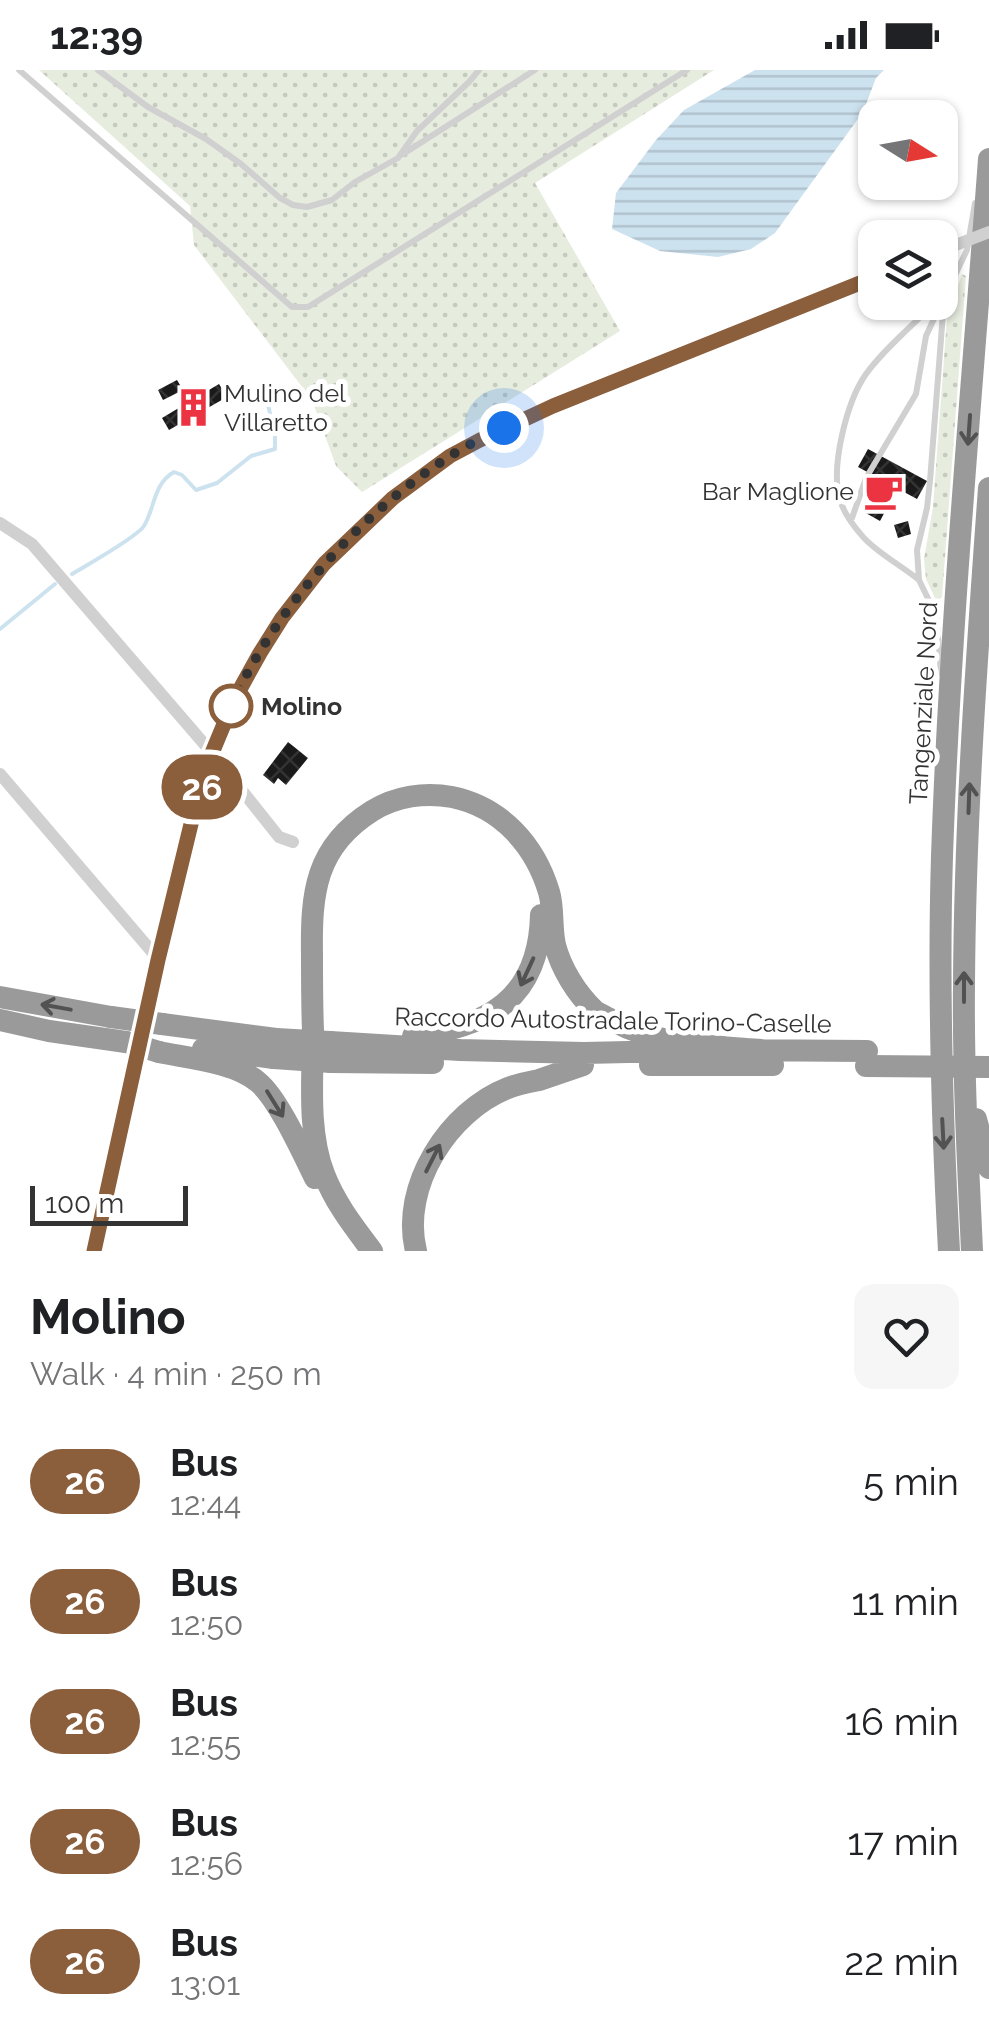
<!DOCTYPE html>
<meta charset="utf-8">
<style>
body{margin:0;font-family:Raleway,sans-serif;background:#f6f6f6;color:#202124;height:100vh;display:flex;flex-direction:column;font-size:38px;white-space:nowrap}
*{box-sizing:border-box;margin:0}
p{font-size:32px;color:#757577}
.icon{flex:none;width:55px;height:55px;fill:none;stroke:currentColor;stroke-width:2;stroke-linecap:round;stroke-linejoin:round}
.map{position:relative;height:1181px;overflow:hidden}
.drawer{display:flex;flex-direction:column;background:#fff;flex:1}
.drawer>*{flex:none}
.badge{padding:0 20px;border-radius:32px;font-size:35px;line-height:65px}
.needle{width:65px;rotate:101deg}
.tools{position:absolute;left:858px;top:30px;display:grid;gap:20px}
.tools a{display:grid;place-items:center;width:100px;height:100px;border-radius:20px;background:#fff;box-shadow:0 2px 8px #0004;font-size:50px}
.scale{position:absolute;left:30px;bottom:25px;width:158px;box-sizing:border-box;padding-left:10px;border:5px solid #333;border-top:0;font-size:28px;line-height:35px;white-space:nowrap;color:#333;-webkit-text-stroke:8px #fff;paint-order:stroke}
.you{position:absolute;width:50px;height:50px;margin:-25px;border:8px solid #fff;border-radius:50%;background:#1a73e8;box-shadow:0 0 0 15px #1a73e833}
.map>.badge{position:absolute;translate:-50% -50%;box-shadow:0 0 0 5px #fff}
.round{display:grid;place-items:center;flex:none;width:105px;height:105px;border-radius:20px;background:#f6f6f6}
.head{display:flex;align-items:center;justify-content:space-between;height:170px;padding:0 30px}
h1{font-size:48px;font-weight:700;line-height:75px}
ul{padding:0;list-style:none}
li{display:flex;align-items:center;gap:30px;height:120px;padding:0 30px}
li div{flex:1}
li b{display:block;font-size:38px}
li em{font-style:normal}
li .badge{min-width:110px;font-weight:700;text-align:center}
.status{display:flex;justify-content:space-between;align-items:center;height:70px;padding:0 50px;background:#fff;direction:ltr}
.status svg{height:28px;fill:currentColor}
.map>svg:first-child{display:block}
.grass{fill:url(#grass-dots)}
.water{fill:url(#water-rules)}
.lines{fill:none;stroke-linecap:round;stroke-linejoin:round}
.stream{stroke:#cde2ef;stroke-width:4}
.building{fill:url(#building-cross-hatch)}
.service{stroke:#d0d0d0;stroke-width:6}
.minor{stroke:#d0d0d0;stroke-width:12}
.motorway{stroke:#9a9a9a;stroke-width:22}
.minor-bridge{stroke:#d0d0d0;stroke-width:12}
.motorway-bridge{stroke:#9a9a9a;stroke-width:22}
.oneway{stroke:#525252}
.line-casing{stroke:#fff;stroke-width:22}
.line{stroke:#8b5e3c;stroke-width:15}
.walk{stroke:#333;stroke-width:10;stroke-dasharray:0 18}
.stop-dot{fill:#fff;stroke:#8b5e3c;stroke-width:5}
.labels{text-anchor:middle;stroke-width:10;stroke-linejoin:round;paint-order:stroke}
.poi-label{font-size:25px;fill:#333;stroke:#fff;text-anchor:start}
.street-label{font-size:25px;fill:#333;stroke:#fff}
.stop-label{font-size:25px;font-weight:bold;fill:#333;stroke:#fff;text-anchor:start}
</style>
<div class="status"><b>12:39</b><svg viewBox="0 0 49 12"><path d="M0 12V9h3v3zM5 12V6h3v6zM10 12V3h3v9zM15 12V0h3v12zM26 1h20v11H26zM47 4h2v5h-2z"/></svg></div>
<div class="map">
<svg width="989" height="1181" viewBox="0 0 989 1181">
<defs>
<pattern id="grass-dots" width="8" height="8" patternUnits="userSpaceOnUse" patternTransform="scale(2.5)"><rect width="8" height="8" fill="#e6ecde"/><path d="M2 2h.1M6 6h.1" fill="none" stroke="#c6cbbf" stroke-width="1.8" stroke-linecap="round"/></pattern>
<pattern id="water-rules" width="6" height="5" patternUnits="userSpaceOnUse" patternTransform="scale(2.5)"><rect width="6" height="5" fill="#cde2ef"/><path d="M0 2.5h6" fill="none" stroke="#b0c2cd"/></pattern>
<pattern id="building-cross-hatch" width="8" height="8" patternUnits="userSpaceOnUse" patternTransform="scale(2.5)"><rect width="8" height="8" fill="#1a1a1a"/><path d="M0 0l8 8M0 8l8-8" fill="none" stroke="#333"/></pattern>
</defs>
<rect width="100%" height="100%" fill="#fff"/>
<path class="grass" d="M39 0H714L535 113 620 261 362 422 336 396 312 330 194 175 190 136Z
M962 204 966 206 942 527 937 532 926 509 924 489 933 437 947 248Z"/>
<path class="water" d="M755 0H884L876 8 863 42 775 163 751 179 718 187 660 181 612 159 616 123 656 70 684 40Z"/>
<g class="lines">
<path class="stream" d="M72 504C87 495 137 467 144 456 155 438 153 414 174 402L182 405 196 420 217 413 251 386 275 379V366L267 330
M0 559 55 514"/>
</g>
<path class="building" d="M177 310 183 320 163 330 158 320Z
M219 314 227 327 169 360 162 348Z
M868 379 927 411 917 429 891 415 895 423 880 451 864 442 882 410 858 397Z
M908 451 911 464 898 468 894 455Z
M288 672 308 688 286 715 278 708 274 714 263 705Z"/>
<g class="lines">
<path class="service" d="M19 0 292 237H308L687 0
M98 0 148 37 206 69 241 94 280 128 293 135 307 137 332 130 355 112 398 88 417 61 469 12 479 0
M403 84 535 0
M852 448 866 408 916 324 926 266 944 227
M919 510C902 496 879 484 864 468 855 458 843 442 840 429 830 397 847 331 866 304 885 278 913 255 936 232
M941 603 936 545 919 510 917 480 927 438 930 411 943 243 947 222 967 180 975 133"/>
<path class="minor" d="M0 453 32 474 212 683 279 767 293 772
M0 704 159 890
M145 954C168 849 189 731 233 633 275 539 362 441 450 386 500 354 566 331 622 308 706 275 791 241 875 207
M94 1181 140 973"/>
<path class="motorway" d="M0 927 111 947
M0 950 49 961 126 972
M162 954 276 969
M413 966C489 957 539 928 541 845
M330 972 460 980 584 983 673 981
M203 979 274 988
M745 980 867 981
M159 982C188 988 235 992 258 1012 278 1028 303 1084 315 1108
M331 992 433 993
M650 995H773
M976 1049 989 1098
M372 1181C354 1157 335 1133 324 1104 307 1060 313 1007 313 961 312 936 312 911 312 885 311 823 315 777 372 741 396 726 425 722 452 727 501 737 535 775 549 822 554 839 551 858 555 875 561 898 576 923 594 940 599 944 607 947 613 951 658 975 710 976 761 980
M416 1181C400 1116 449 1041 508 1018 518 1014 529 1012 539 1010 554 1005 568 1000 583 995
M949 1181C942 1049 938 918 942 786 950 553 972 321 989 89
M972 1181C968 1092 963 1003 964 914 965 748 977 583 989 418"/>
<path class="minor-bridge" d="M940 181 989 162"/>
<path class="motorway-bridge" d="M111 947 162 954
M276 969 330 972
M126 972 159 982
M274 988 331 992
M866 996 989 997"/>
</g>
<defs><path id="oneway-shaft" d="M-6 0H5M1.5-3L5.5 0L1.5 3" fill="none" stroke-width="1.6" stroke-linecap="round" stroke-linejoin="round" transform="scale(2.5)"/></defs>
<g class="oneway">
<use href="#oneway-shaft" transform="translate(969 360) rotate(94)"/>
<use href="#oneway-shaft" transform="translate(969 728) rotate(-88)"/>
<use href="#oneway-shaft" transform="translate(527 902) rotate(115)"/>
<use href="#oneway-shaft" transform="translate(964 917) rotate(-90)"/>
<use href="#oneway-shaft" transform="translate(56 937) rotate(-170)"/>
<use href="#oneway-shaft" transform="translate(275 1034) rotate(58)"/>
<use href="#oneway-shaft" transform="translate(943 1064) rotate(87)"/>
<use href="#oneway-shaft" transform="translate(433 1088) rotate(-63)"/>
</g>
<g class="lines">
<defs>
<path id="line" d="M94 1181 158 890 192 750 212 683 234 630 260 583 282 548 324 494 393 428 450 386 480 370 553 336 875 207"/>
</defs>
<use href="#line" class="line-casing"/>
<use href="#line" class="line"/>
<path class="walk" d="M231 636C275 539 359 444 449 387 466 375 486 367 504 358"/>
</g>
<defs>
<symbol id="building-bare" viewBox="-9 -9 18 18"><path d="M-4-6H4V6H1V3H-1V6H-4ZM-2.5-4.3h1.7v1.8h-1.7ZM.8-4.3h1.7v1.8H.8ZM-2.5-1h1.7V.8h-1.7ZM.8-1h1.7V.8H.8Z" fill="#eb3342" stroke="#fff" stroke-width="2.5" paint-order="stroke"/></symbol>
<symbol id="cafe-bare" viewBox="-9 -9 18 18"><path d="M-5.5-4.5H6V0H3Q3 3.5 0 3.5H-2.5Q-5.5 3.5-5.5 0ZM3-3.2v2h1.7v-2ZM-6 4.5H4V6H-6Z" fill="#eb3342" stroke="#fff" stroke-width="2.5" paint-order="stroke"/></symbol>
</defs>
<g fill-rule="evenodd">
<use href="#building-bare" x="166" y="310" width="55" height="55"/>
<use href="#cafe-bare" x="856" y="394" width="55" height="55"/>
</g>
<circle class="stop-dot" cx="231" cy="636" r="20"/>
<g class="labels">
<g class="poi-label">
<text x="224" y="332">Mulino del<tspan x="224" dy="29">Villaretto</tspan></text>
<text x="854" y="430" text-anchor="end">Bar Maglione</text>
</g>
<g class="street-label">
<text transform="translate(923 633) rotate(-87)" y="9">Tangenziale Nord</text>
<text transform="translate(613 950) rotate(1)" y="9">Raccordo Autostradale Torino-Caselle</text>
</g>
<g class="stop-label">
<text x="261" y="645">Molino</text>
</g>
</g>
</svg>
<div class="tools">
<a><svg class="needle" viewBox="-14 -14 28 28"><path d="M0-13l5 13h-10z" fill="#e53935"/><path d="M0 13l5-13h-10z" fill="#757577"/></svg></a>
<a><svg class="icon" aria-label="layers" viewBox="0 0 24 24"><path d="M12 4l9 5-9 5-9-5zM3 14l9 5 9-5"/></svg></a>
</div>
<div class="scale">100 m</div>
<div class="you" style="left:504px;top:358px"></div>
<b class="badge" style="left:202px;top:717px;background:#8b5e3c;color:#fff">26</b>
</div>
<section class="drawer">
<div class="head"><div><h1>Molino</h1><p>Walk · 4 min · 250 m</p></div><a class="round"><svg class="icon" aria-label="heart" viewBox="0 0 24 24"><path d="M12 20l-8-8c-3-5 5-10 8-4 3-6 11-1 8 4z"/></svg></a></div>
<ul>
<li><span class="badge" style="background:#8b5e3c;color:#fff">26</span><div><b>Bus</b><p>12:44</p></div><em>5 min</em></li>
<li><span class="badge" style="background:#8b5e3c;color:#fff">26</span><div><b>Bus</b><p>12:50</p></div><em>11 min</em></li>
<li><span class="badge" style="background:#8b5e3c;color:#fff">26</span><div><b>Bus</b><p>12:55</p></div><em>16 min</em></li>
<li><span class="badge" style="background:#8b5e3c;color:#fff">26</span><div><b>Bus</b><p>12:56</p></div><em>17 min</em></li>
<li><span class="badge" style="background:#8b5e3c;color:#fff">26</span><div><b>Bus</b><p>13:01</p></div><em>22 min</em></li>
</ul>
</section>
